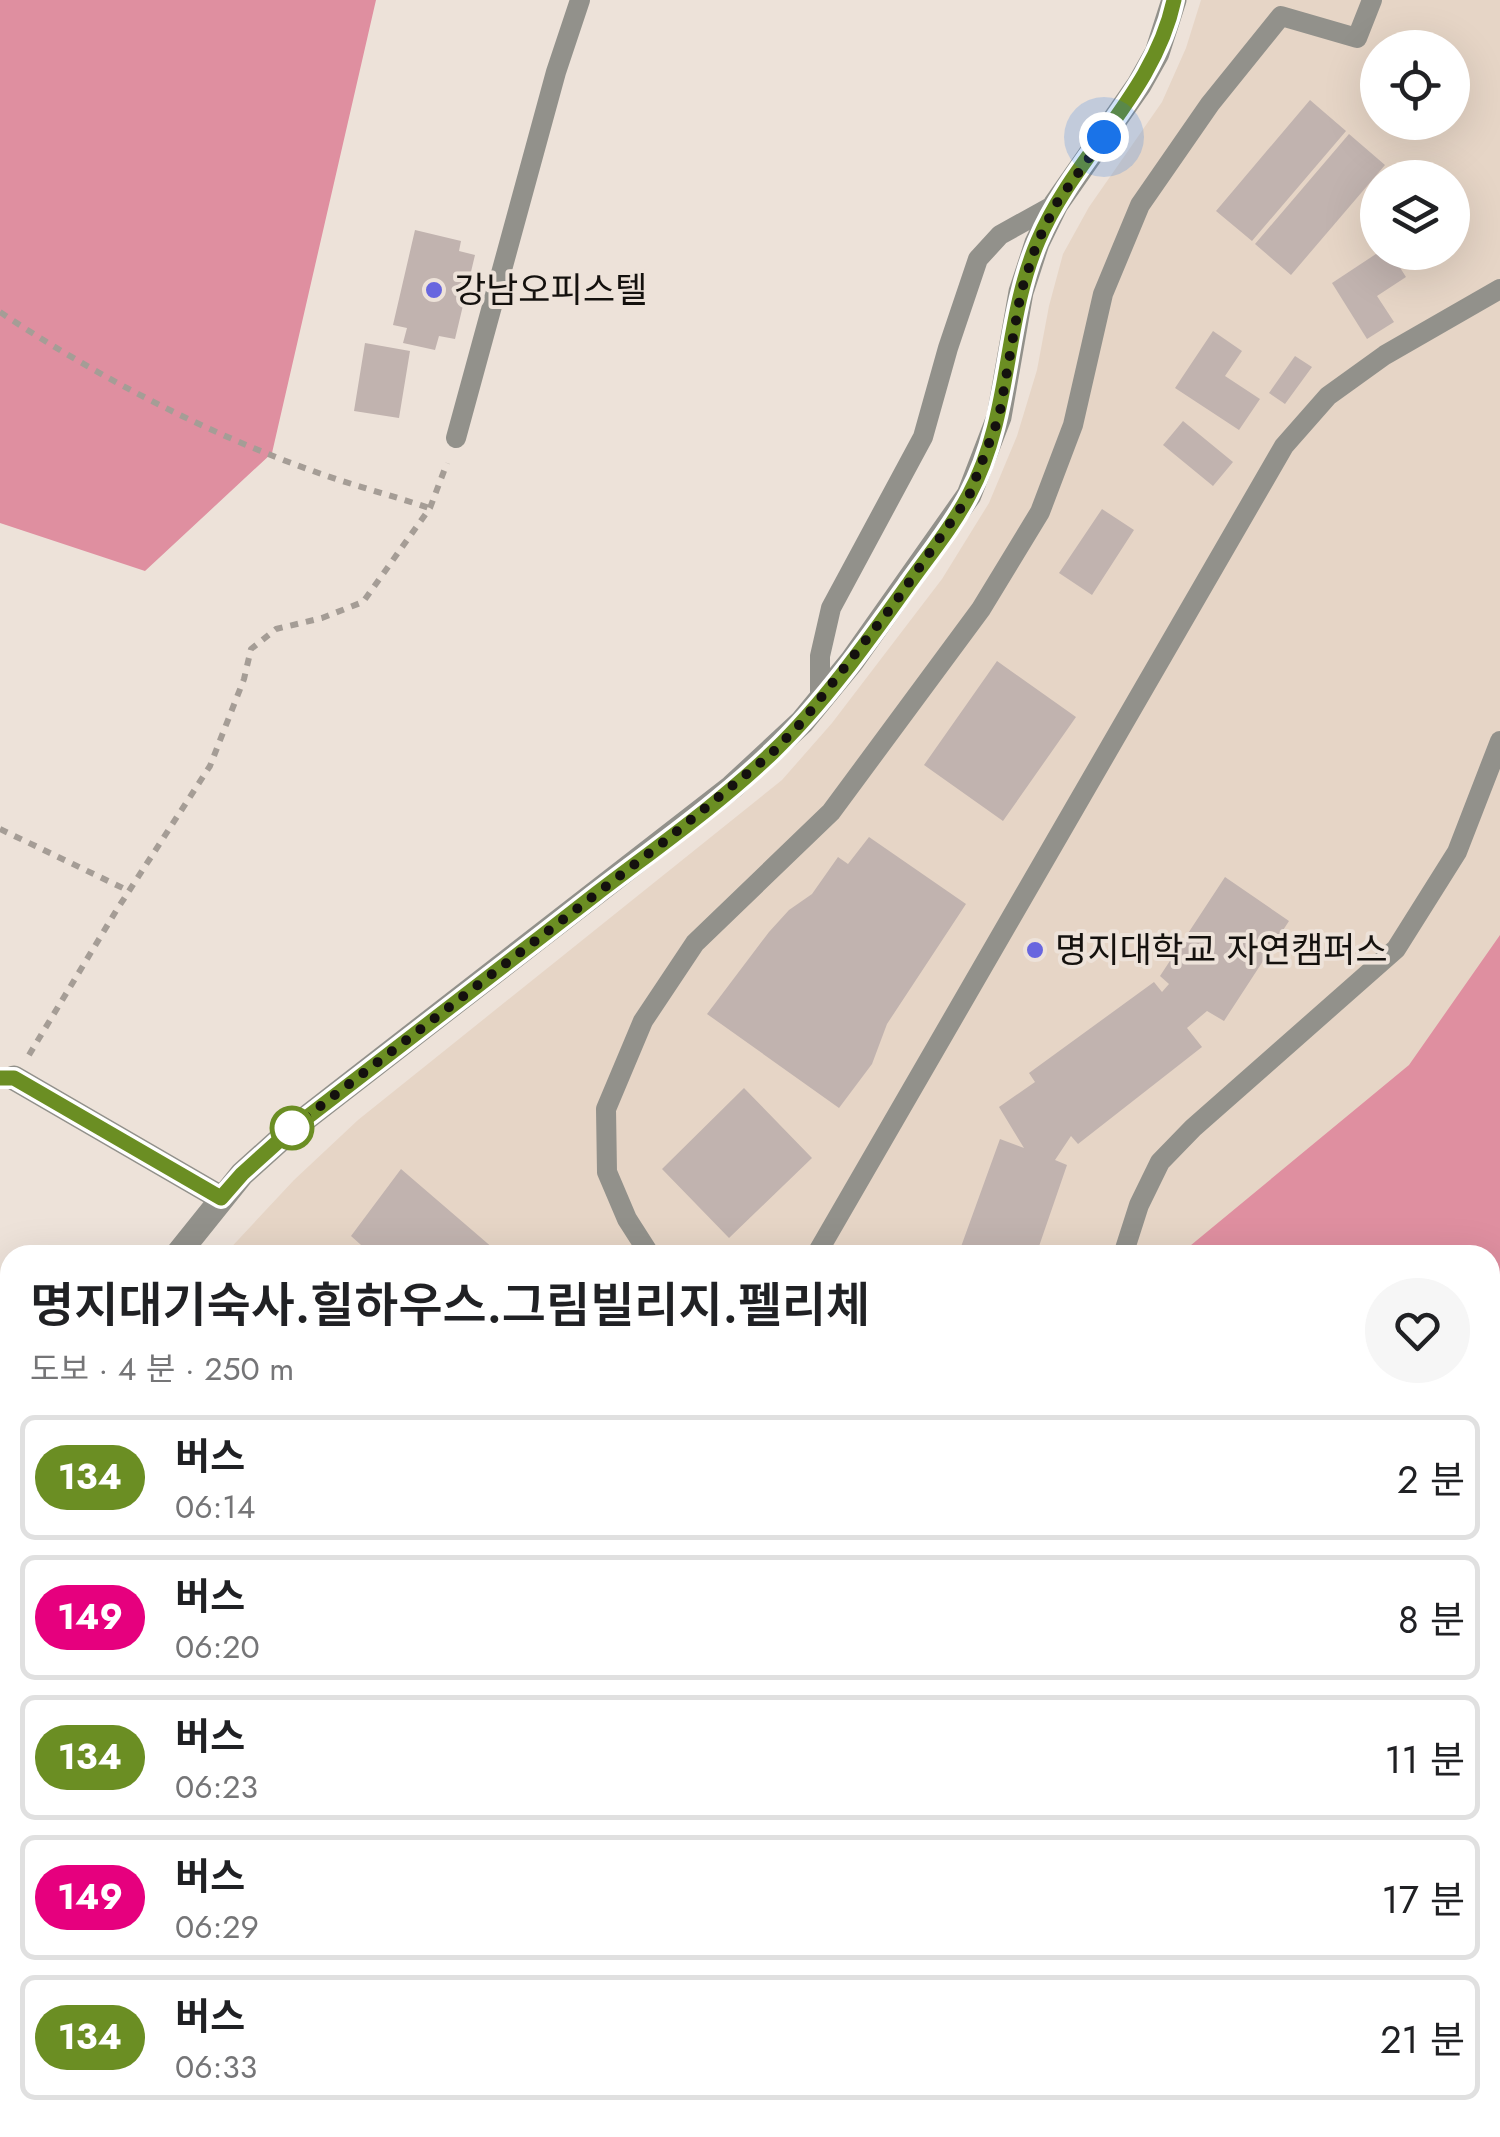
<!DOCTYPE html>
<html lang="ko">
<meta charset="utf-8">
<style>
body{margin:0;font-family:Jost,"Noto Sans KR",sans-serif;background:#f6f6f6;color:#202124;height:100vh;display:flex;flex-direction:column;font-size:38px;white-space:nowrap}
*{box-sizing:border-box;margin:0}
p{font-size:32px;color:#757577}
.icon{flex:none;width:55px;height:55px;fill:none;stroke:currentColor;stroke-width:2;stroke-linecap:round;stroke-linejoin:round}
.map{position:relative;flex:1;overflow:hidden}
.panel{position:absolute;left:0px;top:1245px;width:1500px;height:892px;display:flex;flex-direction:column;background:#fff;border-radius:30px 30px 0 0;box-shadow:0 10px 40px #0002}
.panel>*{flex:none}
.badge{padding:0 20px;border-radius:32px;font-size:35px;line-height:65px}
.fabs{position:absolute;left:1360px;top:30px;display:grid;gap:20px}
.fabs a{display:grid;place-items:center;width:110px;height:110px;border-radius:50%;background:#fff;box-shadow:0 10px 40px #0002;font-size:50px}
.you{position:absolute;width:50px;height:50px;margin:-25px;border:8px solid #fff;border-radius:50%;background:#1a73e8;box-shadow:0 0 0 15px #1a73e833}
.map>.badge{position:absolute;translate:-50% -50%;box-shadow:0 0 0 5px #fff}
.round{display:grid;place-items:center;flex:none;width:105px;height:105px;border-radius:52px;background:#f6f6f6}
.head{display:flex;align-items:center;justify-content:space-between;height:170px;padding:0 30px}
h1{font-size:48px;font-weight:600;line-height:75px}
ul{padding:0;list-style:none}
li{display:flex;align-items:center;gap:30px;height:125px;margin:0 20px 15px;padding:0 10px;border:5px solid #e0e0e0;border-radius:15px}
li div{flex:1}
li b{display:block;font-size:38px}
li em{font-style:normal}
li .badge{min-width:110px;font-weight:700;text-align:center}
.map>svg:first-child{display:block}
.built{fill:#e6d5c6;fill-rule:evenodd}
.forest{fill:#df8fa0}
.building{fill:#c1b3af}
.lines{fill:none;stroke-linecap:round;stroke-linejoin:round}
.path{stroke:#a59d96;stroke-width:6;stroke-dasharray:8 8;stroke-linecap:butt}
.service{stroke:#92918b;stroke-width:20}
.minor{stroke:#92918b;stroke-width:25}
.tertiary{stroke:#92918b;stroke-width:25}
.line-casing{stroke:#fff;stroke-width:22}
.line{stroke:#6b8e23;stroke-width:15}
.walk{stroke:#14110e;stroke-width:10;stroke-dasharray:0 18}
.poi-dot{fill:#6866df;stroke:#ede2d9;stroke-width:4}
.stop-dot{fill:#fff;stroke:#6b8e23;stroke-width:5}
.labels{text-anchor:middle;stroke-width:8;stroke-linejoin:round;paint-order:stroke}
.poi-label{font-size:35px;fill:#14110e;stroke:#ede2d9;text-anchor:start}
</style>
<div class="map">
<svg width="1500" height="2137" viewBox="0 0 1500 2137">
<rect width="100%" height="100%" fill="#ede2d9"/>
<path class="built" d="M1201 0H1500V2137H553L1490 2128V1255H224L294 1180 358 1120 782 780 832 723 942 579 989 503 1017 436 1037 370 1049 306 1063 254 1089 207 1162 102 1186 48ZM1378 48H1452V122H1378ZM1378 178H1452V252H1378Z"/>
<path class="forest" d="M0 0H376L272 453 145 571 0 523Z
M1500 935V2137H0V2090L10 2081V2128H1490V1255H1179L1409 1065Z"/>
<path class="building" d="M1310 100 1346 131 1252 241 1216 211Z
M1349 134 1385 165 1291 275 1255 244Z
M415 230 461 241 459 251 475 255 455 339 439 336 435 350 403 343 407 328 393 325Z
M1379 252H1390L1406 277 1377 296 1394 322 1367 339 1332 283Z
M1213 331 1242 351 1225 376 1260 399 1239 430 1175 388Z
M365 343 410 351 399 418 354 411Z
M1295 356 1312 367 1285 404 1269 393Z
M1183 421 1233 462 1213 486 1163 445Z
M1102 509 1134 530 1092 595 1059 573Z
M997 661 1076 717 1003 821 924 765Z
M869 837 966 904 887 1024 872 1064 839 1108 707 1014 769 932 789 910 812 894 838 857 848 864Z
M1225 877 1289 921 1224 1021 1207 1011 1187 1028 1202 1047 1078 1144 1071 1136 1055 1160 1067 1165 1036 1255H958L1000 1139 1024 1148 999 1107 1035 1082 1029 1073 1154 982 1162 992 1169 984 1160 976Z
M744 1088 812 1158 729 1238 662 1169Z
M401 1169 501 1255H368L370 1253 351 1236Z"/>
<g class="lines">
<path class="path" d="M0 312C94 375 206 433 313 471 351 485 391 495 429 508
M0 829 129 891
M29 1055 116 911 210 766 244 679 251 649 276 629 322 618 363 602 430 508 447 463
M447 2128 468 2137
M1044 2128 1051 2137
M318 2137 333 2128"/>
<path class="service" d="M456 438 556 72 580 0
M820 701V656L831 608 923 437 948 348 978 259 1000 235 1056 204
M650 1255 627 1219 607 1172 606 1109 643 1021 695 943 831 812 981 609 1040 512 1073 425 1103 294 1140 205 1210 104 1281 16 1357 38 1372 0
M816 1255 1284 446 1328 396 1385 355 1500 289
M1123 1255 1139 1205 1160 1162 1193 1128 1396 949 1457 852 1500 741"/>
<path class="minor" d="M14 1078 221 1198"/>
<path class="tertiary" d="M177 1255 242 1174 292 1129 732 787 802 722 852 661 969 495 999 417 1021 292 1037 243 1056 204 1139 85 1157 53 1174 0
M0 1699 10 1684"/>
</g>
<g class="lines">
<defs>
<path id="line" d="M0 1078H14L221 1198 242 1174 292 1129C393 1051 495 973 596 894 656 848 719 804 773 752 825 702 868 641 910 582 930 554 953 526 969 495 1012 415 1003 323 1038 241 1074 155 1154 94 1174 0"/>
</defs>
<use href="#line" class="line-casing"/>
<use href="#line" class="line"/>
<path class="walk" d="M292 1128 665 841 771 754 802 722 894 604 969 496 999 417 1021 292 1037 243 1056 204 1104 137"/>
</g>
<g class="poi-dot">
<circle cx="434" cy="290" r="10"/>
<circle cx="1035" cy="950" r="10"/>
</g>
<circle class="stop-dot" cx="292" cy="1128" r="20"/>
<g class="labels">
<g class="poi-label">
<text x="454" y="302">강남오피스텔</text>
<text x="1055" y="962">명지대학교 자연캠퍼스</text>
</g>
</g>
</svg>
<div class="fabs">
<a><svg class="icon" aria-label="locate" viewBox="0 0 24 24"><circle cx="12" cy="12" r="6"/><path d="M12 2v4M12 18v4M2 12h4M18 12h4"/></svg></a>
<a><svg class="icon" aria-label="layers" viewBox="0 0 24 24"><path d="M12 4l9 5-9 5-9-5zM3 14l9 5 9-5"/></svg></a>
</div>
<div class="you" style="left:1104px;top:137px"></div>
<section class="panel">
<div class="head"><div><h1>명지대기숙사.힐하우스.그림빌리지.펠리체</h1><p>도보 · 4 분 · 250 m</p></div><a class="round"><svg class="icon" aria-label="heart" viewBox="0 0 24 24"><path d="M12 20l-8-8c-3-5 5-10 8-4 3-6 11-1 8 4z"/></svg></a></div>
<ul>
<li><span class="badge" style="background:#6b8e23;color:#fff">134</span><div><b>버스</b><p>06:14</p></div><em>2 분</em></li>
<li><span class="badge" style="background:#e6007e;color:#fff">149</span><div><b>버스</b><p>06:20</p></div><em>8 분</em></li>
<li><span class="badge" style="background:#6b8e23;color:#fff">134</span><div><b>버스</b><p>06:23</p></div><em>11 분</em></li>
<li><span class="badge" style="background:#e6007e;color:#fff">149</span><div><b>버스</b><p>06:29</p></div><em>17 분</em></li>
<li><span class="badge" style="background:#6b8e23;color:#fff">134</span><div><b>버스</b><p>06:33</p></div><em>21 분</em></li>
</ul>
</section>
</div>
